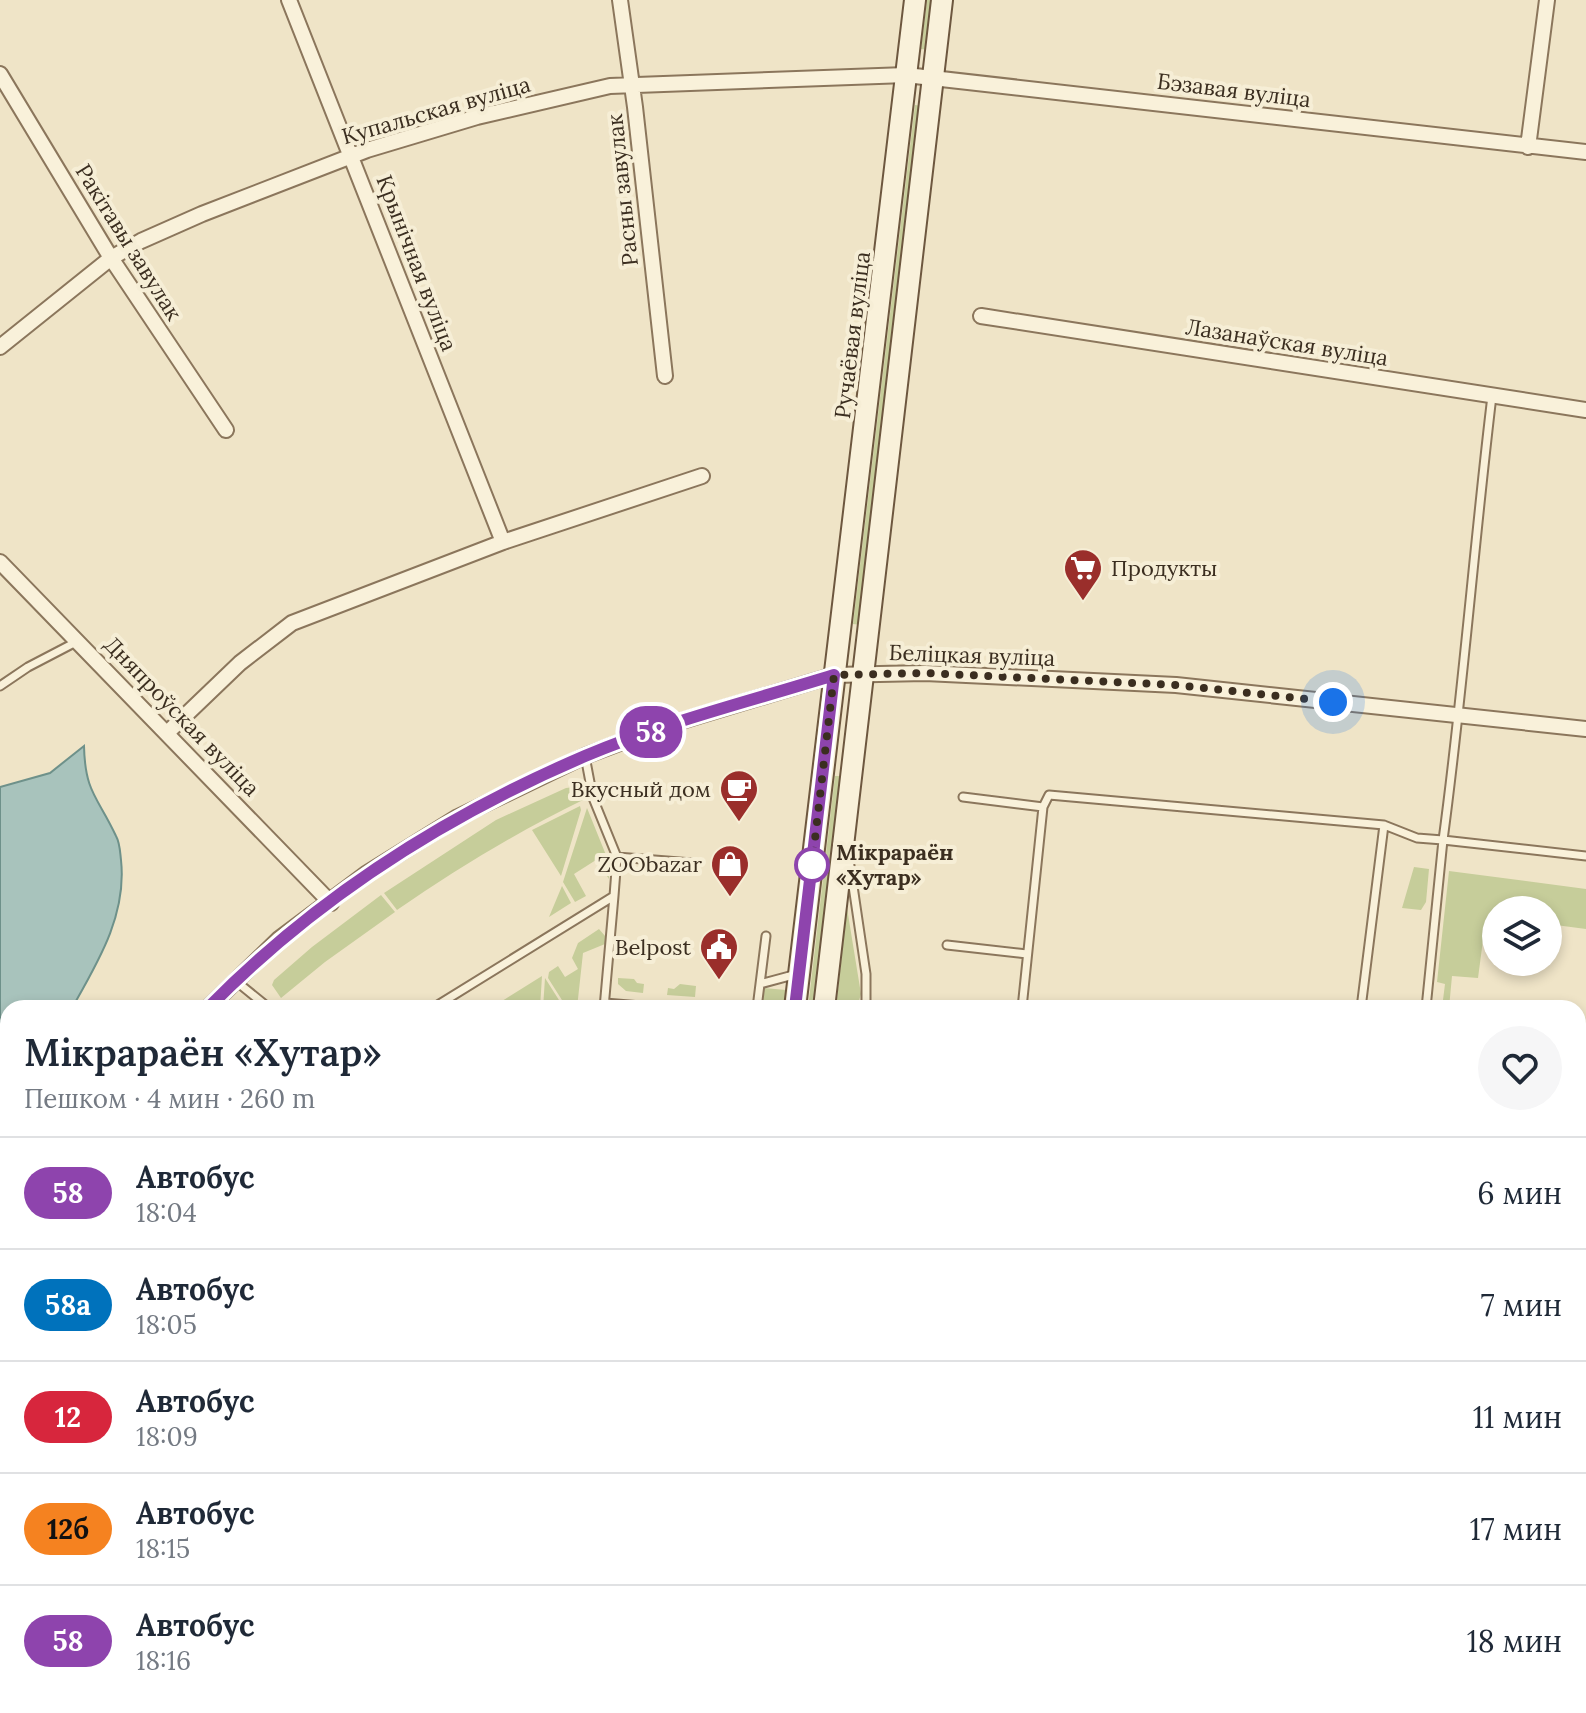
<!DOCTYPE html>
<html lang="ru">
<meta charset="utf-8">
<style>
body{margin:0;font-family:Lora,serif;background:#f6f6f7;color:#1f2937;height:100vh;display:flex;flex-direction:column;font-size:30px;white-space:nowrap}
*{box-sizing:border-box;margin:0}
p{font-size:26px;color:#747a83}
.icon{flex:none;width:44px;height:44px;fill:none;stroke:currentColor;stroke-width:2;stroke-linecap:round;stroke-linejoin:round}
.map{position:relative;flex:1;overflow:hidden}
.drawer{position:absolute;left:0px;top:1000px;width:1586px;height:714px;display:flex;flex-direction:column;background:#fff;border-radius:24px 24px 0 0;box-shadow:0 4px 12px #0003}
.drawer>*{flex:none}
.badge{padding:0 16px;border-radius:26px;font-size:28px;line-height:52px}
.fabs{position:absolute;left:1482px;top:896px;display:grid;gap:16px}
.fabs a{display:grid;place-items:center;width:80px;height:80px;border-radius:50%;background:#fff;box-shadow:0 4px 12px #0003;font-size:40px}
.you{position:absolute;width:40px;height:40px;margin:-20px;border:6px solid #fff;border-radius:50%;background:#1a73e8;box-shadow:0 0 0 12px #1a73e833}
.map>.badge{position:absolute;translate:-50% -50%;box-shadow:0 0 0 4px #fff}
.round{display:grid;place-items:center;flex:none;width:84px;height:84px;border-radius:42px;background:#f6f6f7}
.overview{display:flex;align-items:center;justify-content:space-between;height:136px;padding:0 24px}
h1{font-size:38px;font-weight:600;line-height:60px}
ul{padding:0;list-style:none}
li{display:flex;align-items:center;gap:24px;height:112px;padding:0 24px;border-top:2px solid #e0e1e3}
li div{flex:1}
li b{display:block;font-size:30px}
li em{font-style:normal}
li .badge{min-width:88px;font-weight:700;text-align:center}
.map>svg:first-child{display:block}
.green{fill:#c6cd9a}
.water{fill:#a8c3bc;stroke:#6e918a;stroke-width:2}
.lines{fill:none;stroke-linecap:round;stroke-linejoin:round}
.lane-casing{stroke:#8b765c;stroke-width:11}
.street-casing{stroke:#8b765c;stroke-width:18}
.secondary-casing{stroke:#6d573f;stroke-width:24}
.lane{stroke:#f9f1da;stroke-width:7}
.street{stroke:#f9f1da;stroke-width:14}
.secondary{stroke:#f9f1da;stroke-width:20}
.line-casing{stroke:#fff;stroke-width:18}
.line{stroke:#8e44ad;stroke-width:12}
.walk{stroke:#3b2e20;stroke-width:8;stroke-dasharray:0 14.4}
.stop-dot{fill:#fff;stroke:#8e44ad;stroke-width:4}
.labels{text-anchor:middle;stroke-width:8;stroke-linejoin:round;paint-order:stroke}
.street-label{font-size:22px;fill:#3b2e20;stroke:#f6eed6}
.poi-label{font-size:22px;fill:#3b2e20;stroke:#f6eed6;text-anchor:end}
.stop-label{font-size:22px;font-weight:bold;fill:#3b2e20;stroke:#f6eed6;text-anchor:start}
</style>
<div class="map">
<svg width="1586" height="1713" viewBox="0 0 1586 1713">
<rect width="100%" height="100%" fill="#efe4c7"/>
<path class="green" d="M927 0H936L930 50 921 49Z
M915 105 923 106 862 625 853 624Z
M835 776H841L815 1008H808Z
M574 787 580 790 585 799C519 831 458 868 397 910L384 893 496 820 566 788Z
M580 806 581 810 561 876 532 830Z
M587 808 608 860 609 879 596 860 574 874 586 896 575 902 563 882Z
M1414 867 1429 869 1426 902 1421 910 1402 908Z
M1449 871 1586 889V929L1548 924V910H1496V921L1485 925 1478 978 1452 976 1449 1008H1442L1445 984 1437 982Z
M562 886 571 903 549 917Z
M381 895 395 912 325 962 281 998 272 985 274 980 312 947Z
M847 908 861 994 858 1004 836 1008Z
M599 929 605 936V944L583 953 577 1008H567L548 978 549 972 558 966 565 977 578 969 572 958 578 943Z
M542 976 540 1008H491Z
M545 978 564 1008H543Z
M618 978 634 979 637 983 644 984 643 993 626 991 618 984Z
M680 984 696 986 695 997 667 995 668 988 674 989Z
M764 988 786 990 784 1008H777V1004L758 1002Z
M1582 1223H1586V1436L1578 1453V1255Z
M1586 1629V1713H1580L1577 1706 1578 1647Z"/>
<path class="water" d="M84 746C85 793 98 797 116 836 120 843 120 852 121 860 127 915 98 962 72 1008H8V1035L0 1038V787L50 773Z"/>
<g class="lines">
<defs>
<path id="lane" d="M1492 396C1474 544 1463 693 1443 840L1586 856
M0 686 28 667 76 642
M585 756 593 798 617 857 614 896
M963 797 1043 807
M617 857 692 863
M849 859 866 974V1008
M947 945 1027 954
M237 982 269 1008
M760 984 766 936
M605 1003 665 1008
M433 1008 614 896 604 1008
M757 1008 760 984 797 974
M1022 1008 1043 807 1049 795 1384 825 1417 838 1443 840 1426 1008
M1361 1008 1384 825
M1578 1491 1586 1479
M1578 1627 1586 1610
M282 1706 284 1713
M679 1706 680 1713
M937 1706 952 1713
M1182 1706 1195 1713
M1372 1706 1386 1713
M0 1707 19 1706
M809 1713 815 1706
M1405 1713 1409 1706
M1450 1713 1470 1706"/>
<path id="street" d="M289 0 503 542
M620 0 635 107 665 376
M0 74 111 258 226 430
M1528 147 1547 0
M981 316 1586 410
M0 347 111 258 141 241 202 214 367 150 477 117 610 86 906 75 1586 152
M0 562 331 903
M167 733 240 663 292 623 503 542 702 476
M208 1008 279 939 366 874 458 817 585 756 659 728 834 675 925 673 1176 685 1586 729
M0 1317 8 1300"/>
<path id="secondary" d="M795 1008 915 0
M824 1008 942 0
M0 1202 8 1204
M0 1247 8 1262
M723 1706 724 1713
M1035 1706 1049 1713
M1083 1706 1097 1713
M756 1713 757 1706"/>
</defs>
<use href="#lane" class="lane-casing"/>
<use href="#street" class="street-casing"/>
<use href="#secondary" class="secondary-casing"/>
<use href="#lane" class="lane"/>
<use href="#street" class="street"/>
<use href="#secondary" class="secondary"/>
</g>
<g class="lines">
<defs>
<path id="line" d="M208 1008C315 899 445 816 585 756 665 722 751 701 834 675L795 1008"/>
</defs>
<use href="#line" class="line-casing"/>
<use href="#line" class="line"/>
<path class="walk" d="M812 865 834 675 925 673 1176 685 1333 702"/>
</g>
<defs>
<symbol id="supermarket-pin" viewBox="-11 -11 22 30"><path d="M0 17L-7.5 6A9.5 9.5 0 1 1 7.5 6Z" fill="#9a2e2b" stroke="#f6eed6"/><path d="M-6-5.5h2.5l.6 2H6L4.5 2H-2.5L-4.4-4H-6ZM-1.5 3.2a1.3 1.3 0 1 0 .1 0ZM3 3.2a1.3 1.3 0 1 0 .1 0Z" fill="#fff"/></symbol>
<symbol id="cafe-pin" viewBox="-11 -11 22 30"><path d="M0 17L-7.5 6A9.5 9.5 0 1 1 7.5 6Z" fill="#9a2e2b" stroke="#f6eed6"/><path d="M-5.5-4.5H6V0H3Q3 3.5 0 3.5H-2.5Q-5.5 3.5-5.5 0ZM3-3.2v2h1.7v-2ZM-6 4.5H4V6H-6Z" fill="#fff"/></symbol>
<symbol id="shop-pin" viewBox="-11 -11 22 30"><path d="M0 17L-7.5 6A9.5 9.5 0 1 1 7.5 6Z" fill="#9a2e2b" stroke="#f6eed6"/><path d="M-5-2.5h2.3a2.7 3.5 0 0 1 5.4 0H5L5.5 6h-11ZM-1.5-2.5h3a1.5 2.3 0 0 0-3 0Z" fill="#fff"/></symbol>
<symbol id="civic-pin" viewBox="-11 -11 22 30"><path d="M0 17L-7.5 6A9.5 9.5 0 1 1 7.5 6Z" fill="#9a2e2b" stroke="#f6eed6"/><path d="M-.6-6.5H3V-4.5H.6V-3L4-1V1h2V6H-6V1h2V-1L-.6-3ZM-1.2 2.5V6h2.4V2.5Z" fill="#fff"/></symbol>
</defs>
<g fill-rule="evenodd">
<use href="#supermarket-pin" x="1061" y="546" width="44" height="60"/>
<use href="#cafe-pin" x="717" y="767" width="44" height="60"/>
<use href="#shop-pin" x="708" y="842" width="44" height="60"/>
<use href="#civic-pin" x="697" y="925" width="44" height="60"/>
</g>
<circle class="stop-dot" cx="812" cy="865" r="16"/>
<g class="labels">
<g class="street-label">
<text transform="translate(1234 90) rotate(7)" y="8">Бэзавая вуліца</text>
<text transform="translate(436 110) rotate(-16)" y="8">Купальская вуліца</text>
<text transform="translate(622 190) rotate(-96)" y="8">Расны завулак</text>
<text transform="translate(129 242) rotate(58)" y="8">Ракітавы завулак</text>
<text transform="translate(417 263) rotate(69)" y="8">Крынічная вуліца</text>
<text transform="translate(852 335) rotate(-83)" y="8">Ручаёвая вуліца</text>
<text transform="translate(1287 342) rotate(9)" y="8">Лазанаўская вуліца</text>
<text transform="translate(972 655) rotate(2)" y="8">Беліцкая вуліца</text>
<text transform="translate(182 716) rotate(46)" y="8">Дняпроўская вуліца</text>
</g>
<g class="poi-label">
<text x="1111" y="576" text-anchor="start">Продукты</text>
<text x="711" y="797">Вкусный дом</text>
<text x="702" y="872">ZOObazar</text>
<text x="691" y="955">Belpost</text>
</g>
<g class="stop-label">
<text x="836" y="860">Мікрараён<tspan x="836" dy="25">«Хутар»</tspan></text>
</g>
</g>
</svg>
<div class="fabs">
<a><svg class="icon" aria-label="layers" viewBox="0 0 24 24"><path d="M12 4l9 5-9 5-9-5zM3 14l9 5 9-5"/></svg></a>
</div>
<div class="you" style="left:1333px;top:702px"></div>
<b class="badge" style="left:651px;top:732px;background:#8e44ad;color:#fff">58</b>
<section class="drawer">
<div class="overview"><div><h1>Мікрараён «Хутар»</h1><p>Пешком · 4 мин · 260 m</p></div><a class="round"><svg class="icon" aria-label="heart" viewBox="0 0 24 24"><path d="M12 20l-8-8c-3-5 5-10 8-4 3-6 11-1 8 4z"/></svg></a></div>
<ul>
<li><span class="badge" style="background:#8e44ad;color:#fff">58</span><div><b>Автобус</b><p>18:04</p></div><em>6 мин</em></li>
<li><span class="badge" style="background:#0072bc;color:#fff">58а</span><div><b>Автобус</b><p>18:05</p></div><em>7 мин</em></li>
<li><span class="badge" style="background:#d7263d;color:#fff">12</span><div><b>Автобус</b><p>18:09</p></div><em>11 мин</em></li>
<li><span class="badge" style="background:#f58220;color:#111">12б</span><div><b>Автобус</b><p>18:15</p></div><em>17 мин</em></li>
<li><span class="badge" style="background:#8e44ad;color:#fff">58</span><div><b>Автобус</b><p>18:16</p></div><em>18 мин</em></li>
</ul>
</section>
</div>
